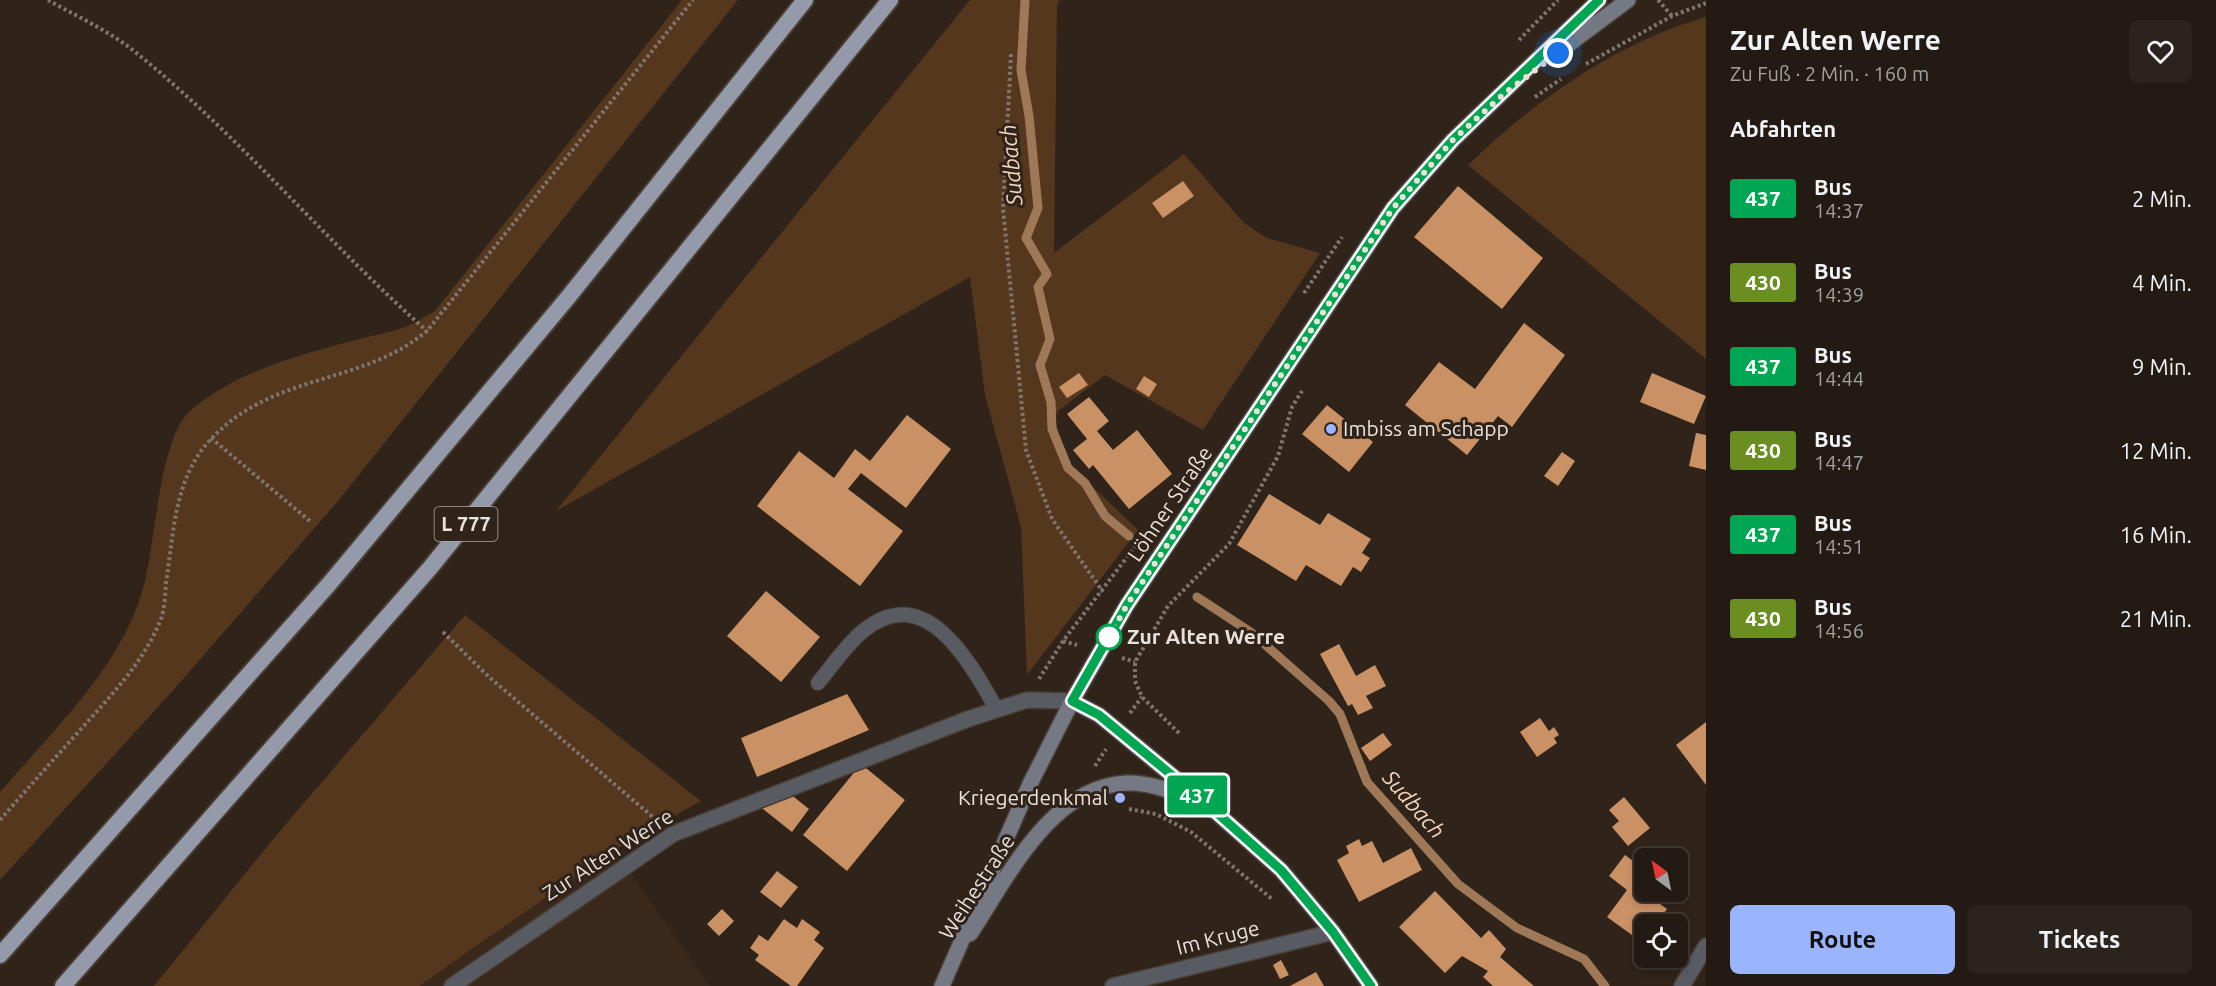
<!DOCTYPE html>
<html lang="de">
<meta charset="utf-8">
<style>
body{margin:0;font-family:Ubuntu,sans-serif;background:#2b231d;color:#f1f3f6;height:100vh;display:flex;flex-direction:column;font-size:22px;white-space:nowrap}
*{box-sizing:border-box;margin:0}
p{font-size:20px;color:#a3a1a0}
.icon{flex:none;width:33px;height:33px;fill:none;stroke:currentColor;stroke-width:2;stroke-linecap:round;stroke-linejoin:round}
.map{position:relative;flex:1;overflow:hidden}
.panel{display:flex;flex-direction:column;background:#231a14;width:510px}
.panel>*{flex:none}
.badge{padding:0 12px;border-radius:4px;font-size:21px;line-height:39px}
.needle{width:39px;rotate:327deg}
.fabs{position:absolute;left:1634px;top:848px;display:grid;gap:12px}
.fabs a{display:grid;place-items:center;width:54px;height:54px;border-radius:9px;background:#231a14;box-shadow:0 3px 9px #0003,0 0 0 2px #403834;font-size:30px}
.you{position:absolute;width:30px;height:30px;margin:-15px;border:4px solid #fff;border-radius:50%;background:#1a73e8;box-shadow:0 0 0 9px #1a73e833}
.map>.badge{position:absolute;translate:-50% -50%;box-shadow:0 0 0 3px #fff}
h2{padding:0 24px;font-size:22px;line-height:54px}
.round{display:grid;place-items:center;flex:none;width:63px;height:63px;border-radius:9px;background:#2b231d}
.summary{display:flex;align-items:center;justify-content:space-between;height:102px;padding:0 24px}
h1{font-size:28px;font-weight:600;line-height:45px}
.button{display:flex;gap:12px;margin-top:auto;padding:12px 24px}
.button a{flex:1;height:69px;border-radius:9px;background:#9bb5fd;color:#111;font-size:24px;font-weight:600;line-height:69px;text-align:center}
.button a+a{background:#2b231d;color:#f1f3f6}
ul{padding:0;list-style:none}
li{display:flex;align-items:center;gap:18px;height:84px;padding:0 24px}
li div{flex:1}
li b{display:block;font-size:22px}
li em{font-style:normal}
li .badge{min-width:66px;font-weight:700;text-align:center}
main{display:flex;flex:1;min-height:0}
.map>svg:first-child{display:block}
.built{fill:#3a291b}
.green{fill:#55371e}
.lines{fill:none;stroke-linecap:round;stroke-linejoin:round}
.stream{stroke:#9f7957;stroke-width:9}
.building{fill:#ca9165}
.service-casing{stroke:#493e35;stroke-width:16}
.minor-casing{stroke:#493e35;stroke-width:18}
.secondary-casing{stroke:#493e35;stroke-width:18}
.trunk-casing{stroke:#493e35;stroke-width:20}
.path{stroke:#7f756d;stroke-width:4;stroke-dasharray:3 3;stroke-linecap:butt}
.service{stroke:#585b61;stroke-width:14}
.minor{stroke:#585b61;stroke-width:15}
.secondary{stroke:#757983;stroke-width:15}
.trunk{stroke:#949aa9;stroke-width:16}
.line-casing{stroke:#fff;stroke-width:14}
.line{stroke:#00a651;stroke-width:9}
.walk{stroke:#e9e1db;stroke-width:6;stroke-dasharray:0 10.8}
.poi-dot{fill:#9bb5fd;stroke:#2f231a;stroke-width:2}
.stop-dot{fill:#fff;stroke:#00a651;stroke-width:3}
.labels{text-anchor:middle;stroke-width:6;stroke-linejoin:round;paint-order:stroke}
.shield{fill:#2f231a;stroke:#b1a8a1;stroke-width:1.5}
.shield-label{font-size:20px;font-weight:bold;fill:#e9e1db}
.poi-label{font-size:21px;fill:#e9e1db;stroke:#2f231a;text-anchor:start}
.street-label{font-size:21px;fill:#e9e1db;stroke:#2f231a}
.stop-label{font-size:21px;font-weight:bold;fill:#e9e1db;stroke:#2f231a;text-anchor:start}
.water-label{font-size:22px;font-style:italic;fill:#f6d6be;stroke:#2f231a}
</style>
<main>
<div class="map">
<svg width="1706" height="986" viewBox="0 0 1706 986">
<rect width="100%" height="100%" fill="#2f231a"/>
<path class="built" d="M614 850 710 986H419Z"/>
<path class="green" d="M682 0H738L338 501 169 695 0 880V792C54 729 125 664 145 581 155 541 160 439 189 412 237 369 307 353 367 337 379 334 391 332 403 328 414 324 424 317 435 311Z
M970 0H1060L1057 4 1054 253 1184 154 1244 223 1267 238 1320 253 1203 430 1105 375 1058 411 1055 420 1068 463 1138 530 1027 675 1021 527 985 395 970 277 556 511Z
M1706 17V359L1468 165C1534 101 1617 42 1706 17Z
M465 615 701 801 614 850 419 986H154L279 832Z"/>
<g class="lines">
<path class="stream" d="M1025 0 1021 70 1029 116 1038 208 1026 238 1047 274 1038 287 1050 339 1040 365 1051 402 1052 429 1068 468 1085 483 1105 516 1129 536
M1197 597 1252 633 1329 701 1340 714 1367 782 1458 884 1517 928 1584 959 1605 986"/>
</g>
<path class="building" d="M1183 181 1194 196 1163 218 1152 203Z
M1458 186 1543 258 1502 309 1414 237Z
M1524 323 1565 355 1512 427 1498 416 1467 455 1405 405 1439 362 1475 389Z
M1079 373 1088 385 1067 398 1059 387Z
M1652 373 1706 396 1694 424 1640 402Z
M1144 376 1157 384 1149 397 1136 389Z
M1089 397 1109 421 1097 431 1113 450 1137 430 1172 474 1129 509 1093 465 1089 469 1073 450 1087 439 1067 414Z
M1327 405 1373 442 1349 472 1302 434Z
M907 415 951 449 906 508 861 473 848 489 903 531 860 586 757 506 799 451 834 478 855 449 870 461Z
M1696 433 1706 435V470L1689 466Z
M1562 452 1575 461 1558 486 1544 476Z
M1269 494 1320 525 1328 513 1371 539 1362 553 1370 558 1361 572 1353 567 1341 586 1306 565 1296 581 1237 545Z
M766 591 820 637 781 682 727 636Z
M1339 644 1356 676 1375 665 1386 686 1366 696 1373 708 1358 715 1352 704 1348 706 1320 654Z
M847 694 869 730 757 777 741 738Z
M1540 718 1549 731 1554 727 1559 735 1554 738 1557 743 1537 757 1520 732Z
M1706 722V785L1676 745Z
M1383 733 1392 745 1370 761 1361 748Z
M861 764 905 800 847 871 803 835Z
M789 793 809 809 792 832 759 806Z
M1624 797 1650 828 1628 846 1612 827 1619 821 1609 810Z
M1359 839 1362 846 1372 841 1383 863 1411 848 1422 870 1359 902 1337 860 1349 853 1346 846Z
M1625 855 1644 869V891H1649L1646 894 1667 909 1656 924H1644L1643 943 1607 917 1627 890 1609 876Z
M777 871 798 887 781 908 760 892Z
M1435 891 1481 938 1489 930 1506 949 1500 957 1534 986H1493L1483 977 1488 971 1462 956 1445 973 1399 927Z
M722 909 734 921 719 936 707 924Z
M784 919 797 928 802 919 820 932 814 940 824 948 797 986H791L755 960 759 955 750 948 759 935 768 941Z
M1281 960 1289 975 1280 979 1273 965Z
M1316 972 1324 986H1290Z"/>
<g class="lines">
<defs>
<path id="service" d="M818 683C832 666 846 645 863 631 926 579 971 664 997 710"/>
<path id="minor" d="M452 986 673 834 968 719 1027 700 1072 701
M1113 986 1333 932
M1682 986 1706 946"/>
<path id="secondary" d="M1553 56 1628 0
M1072 701 1099 715 1208 805 1281 870 1333 932 1371 986
M970 934C1007 879 1050 787 1126 783 1151 782 1176 793 1198 801
M942 986 1030 784 1072 701 1127 605 1393 208 1453 140 1599 0"/>
<path id="trunk" d="M0 955 330 583 570 295 805 0
M63 986 430 568 890 0"/>
</defs>
<use href="#service" class="service-casing"/>
<use href="#minor" class="minor-casing"/>
<use href="#secondary" class="secondary-casing"/>
<use href="#trunk" class="trunk-casing"/>
<path class="path" d="M48 0C76 16 109 31 134 51 240 136 326 242 427 331
M1658 0 1672 16
M1519 40 1558 0
M1011 54 1003 208 1026 450 1052 519 1103 592
M1586 64 1672 16 1706 3
M1535 97 1561 79
M1304 293 1342 237
M211 438 311 522
M443 632 489 677 654 818
M1063 641 1077 645
M1122 658 1135 662
M1039 679 1063 641 1137 544
M1130 713 1142 697
M1179 733 1142 697 1135 681V662L1168 606 1229 544 1278 456 1292 407 1302 391
M1095 766 1106 749
M1129 809 1156 814 1191 832 1272 899
M0 820C27 789 54 759 82 728 112 694 144 662 161 619 165 608 165 594 166 583 174 532 174 478 211 439 274 372 361 386 427 331L693 0"/>
<use href="#service" class="service"/>
<use href="#minor" class="minor"/>
<use href="#secondary" class="secondary"/>
<use href="#trunk" class="trunk"/>
</g>
<g class="lines">
<defs>
<path id="line" d="M1371 986 1333 932 1281 870 1208 805 1099 715 1072 701 1127 605 1393 208 1453 140 1599 0"/>
</defs>
<use href="#line" class="line-casing"/>
<use href="#line" class="line"/>
<path class="walk" d="M1109 637 1127 605 1393 208 1453 140 1505 93 1558 53"/>
</g>
<g class="poi-dot">
<circle cx="1331" cy="429" r="6"/>
<circle cx="1120" cy="798" r="6"/>
</g>
<circle class="stop-dot" cx="1109" cy="637" r="12"/>
<g class="labels">
<rect class="shield" x="434.5" y="507" width="63" height="34" rx="4.5"/>
<g class="shield-label">
<text x="466" y="531">L 777</text>
</g>
<g class="poi-label">
<text x="1343" y="436">Imbiss am Schapp</text>
<text x="1108" y="805" text-anchor="end">Kriegerdenkmal</text>
</g>
<g class="street-label">
<text transform="translate(1170 504) rotate(-56)" y="7">Löhner Straße</text>
<text transform="translate(608 855) rotate(-33)" y="7">Zur Alten Werre</text>
<text transform="translate(977 887) rotate(-57)" y="7">Weihestraße</text>
<text transform="translate(1218 938) rotate(-14)" y="7">Im Kruge</text>
</g>
<g class="stop-label">
<text x="1127" y="644">Zur Alten Werre</text>
</g>
<g class="water-label">
<text transform="translate(1011 165) rotate(-95)" y="8">Sudbach</text>
<text transform="translate(1414 804) rotate(49)" y="8">Sudbach</text>
</g>
</g>
</svg>
<div class="fabs">
<a><svg class="needle" viewBox="-14 -14 28 28"><path d="M0-13l5 13h-10z" fill="#e53935"/><path d="M0 13l5-13h-10z" fill="#a3a1a0"/></svg></a>
<a><svg class="icon" aria-label="locate" viewBox="0 0 24 24"><circle cx="12" cy="12" r="6"/><path d="M12 2v4M12 18v4M2 12h4M18 12h4"/></svg></a>
</div>
<div class="you" style="left:1558px;top:53px"></div>
<b class="badge" style="left:1197px;top:795px;background:#00a651;color:#fff">437</b>
</div>
<section class="panel">
<div class="summary"><div><h1>Zur Alten Werre</h1><p>Zu Fuß · 2 Min. · 160 m</p></div><a class="round"><svg class="icon" aria-label="heart" viewBox="0 0 24 24"><path d="M12 20l-8-8c-3-5 5-10 8-4 3-6 11-1 8 4z"/></svg></a></div>
<h2>Abfahrten</h2>
<ul>
<li><span class="badge" style="background:#00a651;color:#fff">437</span><div><b>Bus</b><p>14:37</p></div><em>2 Min.</em></li>
<li><span class="badge" style="background:#6b8e23;color:#fff">430</span><div><b>Bus</b><p>14:39</p></div><em>4 Min.</em></li>
<li><span class="badge" style="background:#00a651;color:#fff">437</span><div><b>Bus</b><p>14:44</p></div><em>9 Min.</em></li>
<li><span class="badge" style="background:#6b8e23;color:#fff">430</span><div><b>Bus</b><p>14:47</p></div><em>12 Min.</em></li>
<li><span class="badge" style="background:#00a651;color:#fff">437</span><div><b>Bus</b><p>14:51</p></div><em>16 Min.</em></li>
<li><span class="badge" style="background:#6b8e23;color:#fff">430</span><div><b>Bus</b><p>14:56</p></div><em>21 Min.</em></li>
</ul>
<div class="button"><a>Route</a><a>Tickets</a></div>
</section>
</main>
